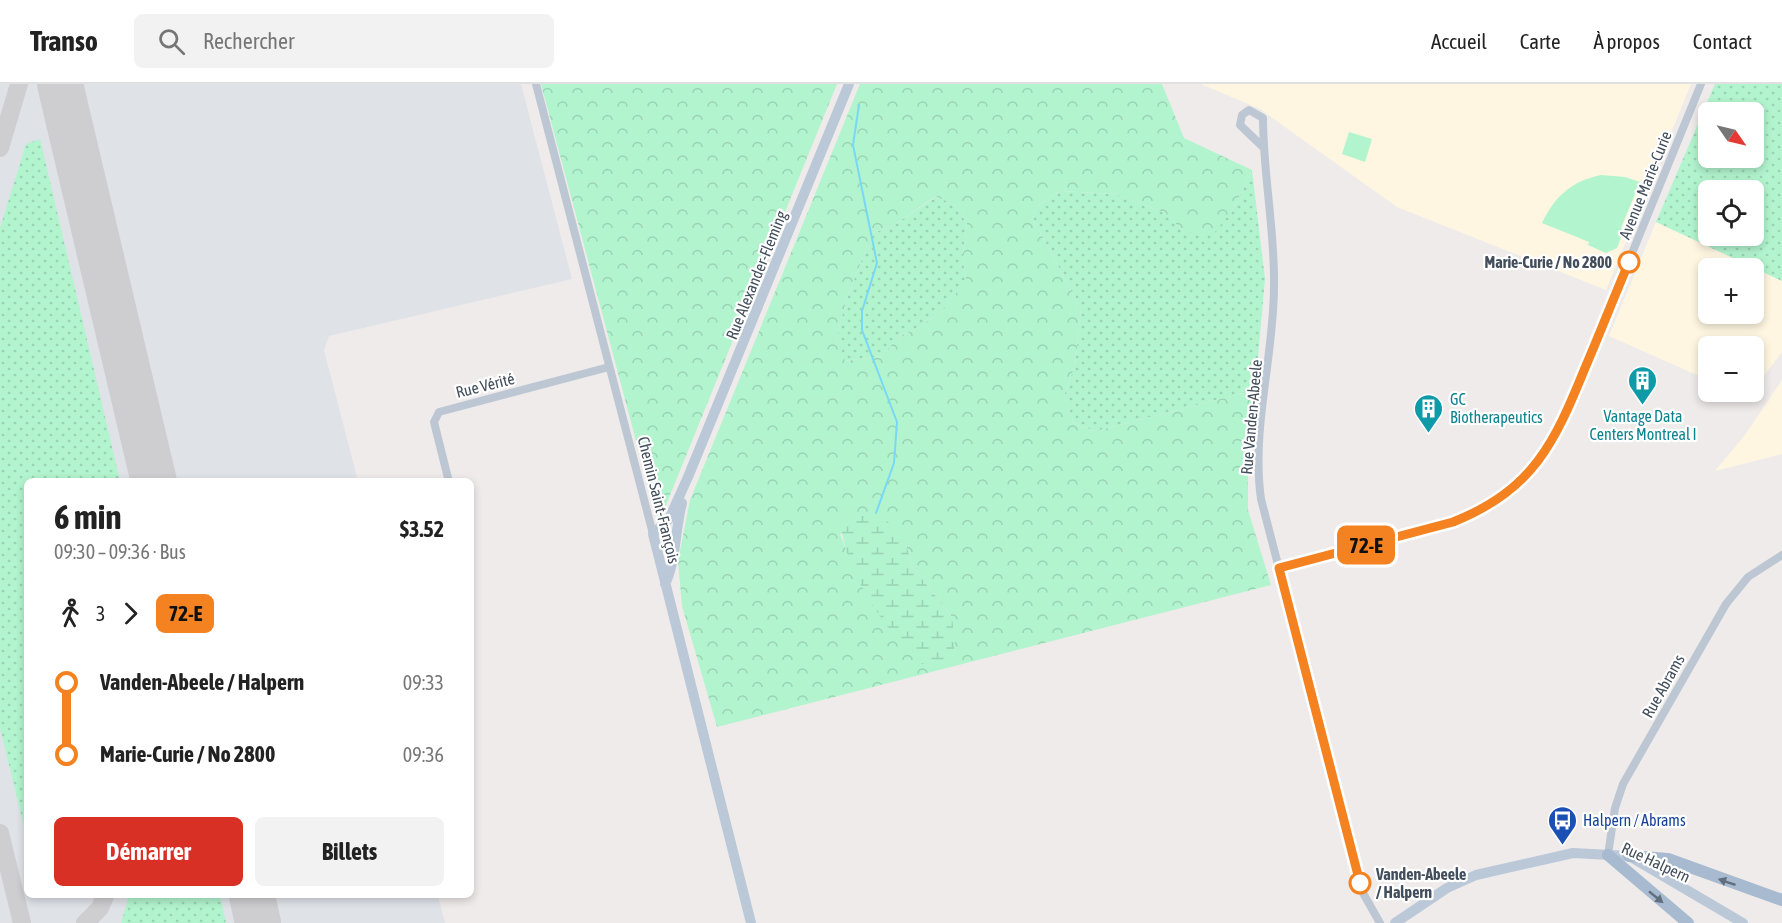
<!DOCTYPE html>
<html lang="fr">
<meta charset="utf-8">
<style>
body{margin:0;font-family:"Asap Condensed",sans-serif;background:#f2f2f2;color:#222;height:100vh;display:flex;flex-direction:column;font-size:22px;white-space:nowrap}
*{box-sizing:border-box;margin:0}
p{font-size:20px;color:#767676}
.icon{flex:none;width:33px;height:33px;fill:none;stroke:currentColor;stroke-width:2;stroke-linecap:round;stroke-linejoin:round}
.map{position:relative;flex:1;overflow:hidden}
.side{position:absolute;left:24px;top:394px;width:450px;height:420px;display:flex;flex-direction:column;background:#fff;border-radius:9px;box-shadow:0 3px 9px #0003}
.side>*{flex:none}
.badge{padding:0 12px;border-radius:9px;font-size:21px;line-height:39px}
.needle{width:39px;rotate:124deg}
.tools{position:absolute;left:1698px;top:18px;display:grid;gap:12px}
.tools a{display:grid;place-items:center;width:66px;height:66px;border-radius:9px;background:#fff;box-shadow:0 3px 9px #0003;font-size:30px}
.map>.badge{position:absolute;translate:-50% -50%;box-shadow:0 0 0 3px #fff}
.legs{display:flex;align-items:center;gap:9px;height:66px;padding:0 30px;font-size:20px}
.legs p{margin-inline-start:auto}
.summary{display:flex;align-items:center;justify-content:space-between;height:102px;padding:0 30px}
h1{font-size:33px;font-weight:700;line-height:45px}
.action{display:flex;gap:12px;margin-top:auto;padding:12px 30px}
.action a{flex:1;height:69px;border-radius:9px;background:#d93025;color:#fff;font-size:24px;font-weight:700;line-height:69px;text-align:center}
.action a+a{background:#f2f2f2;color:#222}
ul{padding:0 30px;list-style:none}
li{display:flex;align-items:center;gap:21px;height:72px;font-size:22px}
li i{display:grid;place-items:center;width:9px;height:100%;margin:0 8px;background:currentColor}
li i::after{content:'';width:15px;height:15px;margin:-8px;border:4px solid;border-radius:50%;background:#fff}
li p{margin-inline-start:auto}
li:first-child i{background:linear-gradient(#0000 50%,currentColor 0)}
li:last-child i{background:linear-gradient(currentColor 50%,#0000 0)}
header{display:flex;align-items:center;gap:36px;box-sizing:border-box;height:84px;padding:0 30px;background:#fff;border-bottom:2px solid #e0e0e0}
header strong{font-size:28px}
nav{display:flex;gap:33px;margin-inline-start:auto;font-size:21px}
.search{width:420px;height:54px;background:#f2f2f2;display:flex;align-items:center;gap:15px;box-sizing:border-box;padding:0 21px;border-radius:9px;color:#767676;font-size:22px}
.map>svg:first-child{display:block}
.commercial{fill:#fef6e0;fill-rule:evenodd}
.airport{fill:#dfe2e7}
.grass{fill:url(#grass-dots);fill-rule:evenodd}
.forest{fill:url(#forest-crowns);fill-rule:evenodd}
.wetland{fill:url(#wetland-marsh)}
.pitch{fill:#b2f4ce}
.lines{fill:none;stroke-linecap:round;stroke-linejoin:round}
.stream{stroke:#79d8f6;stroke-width:2}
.taxiway{stroke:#ceced1;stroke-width:18}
.runway{stroke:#ceced1;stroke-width:46}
.street{stroke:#bcc7d3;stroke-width:8}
.secondary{stroke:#bbc8d8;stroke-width:10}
.primary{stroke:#a7bacf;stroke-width:12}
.oneway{fill:#606e7e}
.line-1-casing{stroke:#fff;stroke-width:14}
.line-1{stroke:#f58220;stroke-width:9}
.stop-1-dot{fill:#fff;stroke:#f58220;stroke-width:3}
.labels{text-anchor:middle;stroke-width:4.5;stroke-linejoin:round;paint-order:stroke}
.street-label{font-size:16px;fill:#424e5b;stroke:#fff}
.stop-label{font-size:16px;font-weight:bold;fill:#424e5b;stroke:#fff;text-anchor:end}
.culture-label{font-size:16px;fill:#0d838f;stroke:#fff;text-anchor:start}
.transit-label{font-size:16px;fill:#164399;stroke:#fff;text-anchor:start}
</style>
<header>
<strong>Transo</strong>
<div class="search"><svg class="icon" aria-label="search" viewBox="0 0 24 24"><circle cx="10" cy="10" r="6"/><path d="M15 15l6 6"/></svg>Rechercher</div>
<nav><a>Accueil</a><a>Carte</a><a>À propos</a><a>Contact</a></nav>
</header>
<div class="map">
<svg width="1782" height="839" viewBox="0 0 1782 839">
<defs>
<pattern id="grass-dots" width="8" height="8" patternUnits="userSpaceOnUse" patternTransform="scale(1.5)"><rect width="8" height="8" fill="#b2f4ce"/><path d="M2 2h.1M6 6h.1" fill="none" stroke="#9ad3b3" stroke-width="1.8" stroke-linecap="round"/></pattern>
<pattern id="forest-crowns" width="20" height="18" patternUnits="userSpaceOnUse" patternTransform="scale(1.5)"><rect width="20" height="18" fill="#b2f4ce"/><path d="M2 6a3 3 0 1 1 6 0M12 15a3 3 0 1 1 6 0" fill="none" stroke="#9ad3b3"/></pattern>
<pattern id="wetland-marsh" width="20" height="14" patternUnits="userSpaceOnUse" patternTransform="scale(1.5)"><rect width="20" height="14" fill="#b2f4ce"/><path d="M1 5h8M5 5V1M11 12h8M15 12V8" fill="none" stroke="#9ad3b3"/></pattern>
</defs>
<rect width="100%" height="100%" fill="#efebeb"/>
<path class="commercial" d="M1201 0H1691L1606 206 1397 123 1260 25Z
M1656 138 1782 197V268L1754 305V262H1708V296L1609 252ZM1708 184H1754V230H1708Z
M1782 296V370L1715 387 1745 351Z"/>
<path class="airport" d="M0 0H521L572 195 329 252 324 266 358 397 27 398V812H438L445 839H0Z"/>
<path class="grass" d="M1715 0H1782V197L1656 138ZM1708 28H1754V74H1708ZM1708 106H1754V152H1708Z
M40 55 120 397 27 398V755L0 644V144L26 60Z
M1252 86 1265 195 1255 306 1096 347 1074 340 1064 312 1075 281 1081 225 1033 135 1037 122 1060 107 1115 110 1163 128 1185 148 1232 127Z
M937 112 954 121 967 139 963 171 966 196 943 227 913 247 899 252 882 272 844 277 837 251 847 214 872 149 891 143Z
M129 812H220L226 839H121Z"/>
<path class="forest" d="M541 0H837L664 426 665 435 658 434 655 428Z
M860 0H1162L1184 54 1252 86 1232 127 1214 149 1185 148 1163 128 1115 110 1060 107 1037 122 1033 135 1081 225 1075 281 1064 312 1074 340 1096 347 1255 306 1248 383V426L1271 501 717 643 682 522 678 477 690 416ZM936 112 954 121 967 139 963 171 966 195 943 227 913 247 899 252 882 272 845 277 837 251 847 214 872 149 891 143ZM840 450 906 460 912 482 952 533 877 525 856 490Z"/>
<path class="wetland" d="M847 429H876L884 433 906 460 912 482 952 533 955 561 952 571 941 579 922 580C889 553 837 477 842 434Z"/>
<path class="pitch" d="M1349 48 1372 55 1365 78 1342 70Z
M1601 91 1625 93 1640 98 1621 144 1624 146 1617 164 1606 169 1588 161 1589 158 1542 139C1555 112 1572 97 1601 91Z"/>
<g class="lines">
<path class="stream" d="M859 21 853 61 877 179 862 227V246L897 338 894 379 876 429"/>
<path class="taxiway" d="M55 0 72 52
M0 64 19 0
M0 749 22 839
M85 839 100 824 105 812"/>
<path class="runway" d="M60 0 154 398
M252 812 258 839"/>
<path class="street" d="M536 0 653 450
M1263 63 1240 41 1242 31 1249 26 1263 34C1263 90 1275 146 1274 202 1274 273 1251 345 1261 415L1363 809 1380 839
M449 398 434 338 439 328 609 283
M1279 484 1453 438C1504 417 1539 385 1564 336L1701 0
M1608 771 1615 724 1623 700 1726 520 1748 493 1782 471"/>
<path class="secondary" d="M665 500C676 479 675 445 682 419
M751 839 653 450 669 435 688 393 849 0
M1395 839 1447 804 1476 791 1573 769 1629 772 1743 839"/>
<path class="primary" d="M1608 771 1688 839
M1629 772 1668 775 1782 816"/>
</g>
<defs><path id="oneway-solid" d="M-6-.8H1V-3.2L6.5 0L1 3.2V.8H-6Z" transform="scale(1.5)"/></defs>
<g class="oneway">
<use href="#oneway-solid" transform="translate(1727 798) rotate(-161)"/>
<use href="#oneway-solid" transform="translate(1656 813) rotate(39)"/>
</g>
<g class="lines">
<defs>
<path id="line-1" d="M1360 799 1279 484 1453 438C1533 406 1554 360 1585 284 1600 249 1614 213 1629 178"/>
</defs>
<use href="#line-1" class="line-1-casing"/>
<use href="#line-1" class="line-1"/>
</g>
<defs>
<symbol id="building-pin" viewBox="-11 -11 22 30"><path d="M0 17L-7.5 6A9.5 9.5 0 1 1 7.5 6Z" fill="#0f9aa8" stroke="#fff"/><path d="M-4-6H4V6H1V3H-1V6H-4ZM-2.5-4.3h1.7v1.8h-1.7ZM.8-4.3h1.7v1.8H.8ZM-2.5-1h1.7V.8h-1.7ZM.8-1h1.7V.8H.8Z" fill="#fff"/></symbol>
<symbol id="bus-pin" viewBox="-11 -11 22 30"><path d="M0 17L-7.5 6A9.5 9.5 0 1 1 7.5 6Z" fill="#1a4fb4" stroke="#fff"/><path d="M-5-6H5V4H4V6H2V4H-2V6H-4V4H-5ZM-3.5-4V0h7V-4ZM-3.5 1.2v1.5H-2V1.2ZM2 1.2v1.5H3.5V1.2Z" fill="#fff"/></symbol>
</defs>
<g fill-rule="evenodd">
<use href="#building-pin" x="1626" y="280" width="33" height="45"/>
<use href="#building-pin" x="1412" y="308" width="33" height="45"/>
<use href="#bus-pin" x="1546" y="720" width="33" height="45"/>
</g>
<g class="stop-1-dot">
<circle cx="1629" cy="178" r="10"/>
<circle cx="1360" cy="799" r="10"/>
</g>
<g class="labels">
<g class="street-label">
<text transform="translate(1645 101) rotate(-68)" y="6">Avenue Marie-Curie</text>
<text transform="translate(756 191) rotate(-68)" y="6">Rue Alexander-Fleming</text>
<text transform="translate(485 301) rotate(-14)" y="6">Rue Vérité</text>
<text transform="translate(1251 333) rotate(-85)" y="6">Rue Vanden-Abeele</text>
<text transform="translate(659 416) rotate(76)" y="6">Chemin Saint-François</text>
<text transform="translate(1663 602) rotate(-61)" y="6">Rue Abrams</text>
<text transform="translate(1656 778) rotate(25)" y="6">Rue Halpern</text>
</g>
<g class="stop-label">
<text x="1612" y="184">Marie-Curie / No 2800</text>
<text x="1376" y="796" text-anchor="start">Vanden-Abeele<tspan x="1376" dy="18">/ Halpern</tspan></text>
</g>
<g class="culture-label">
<text x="1450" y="321">GC<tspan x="1450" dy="18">Biotherapeutics</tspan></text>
<text x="1643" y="338" text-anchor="middle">Vantage Data<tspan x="1643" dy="18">Centers Montreal I</tspan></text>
</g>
<g class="transit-label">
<text x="1583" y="742">Halpern / Abrams</text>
</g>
</g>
</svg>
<div class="tools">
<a><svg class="needle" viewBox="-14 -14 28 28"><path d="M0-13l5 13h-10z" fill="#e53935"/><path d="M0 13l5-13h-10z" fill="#767676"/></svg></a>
<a><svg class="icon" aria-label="locate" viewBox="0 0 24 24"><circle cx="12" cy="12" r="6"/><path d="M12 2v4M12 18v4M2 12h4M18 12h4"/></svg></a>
<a>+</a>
<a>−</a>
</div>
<b class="badge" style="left:1366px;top:461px;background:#f58220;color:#111">72-E</b>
<section class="side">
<div class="summary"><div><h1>6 min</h1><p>09:30 – 09:36 · Bus</p></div><b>$3.52</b></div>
<div class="legs"><svg class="icon" aria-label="walk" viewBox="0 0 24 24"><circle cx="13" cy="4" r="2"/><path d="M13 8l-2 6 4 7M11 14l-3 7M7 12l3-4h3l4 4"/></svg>3<svg class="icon" aria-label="forward" viewBox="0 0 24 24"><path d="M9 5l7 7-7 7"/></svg><b class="badge" style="background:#f58220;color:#111">72-E</b></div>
<ul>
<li><i style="color:#f58220"></i><b>Vanden-Abeele / Halpern</b><p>09:33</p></li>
<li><i style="color:#f58220"></i><b>Marie-Curie / No 2800</b><p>09:36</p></li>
</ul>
<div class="action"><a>Démarrer</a><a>Billets</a></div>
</section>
</div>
